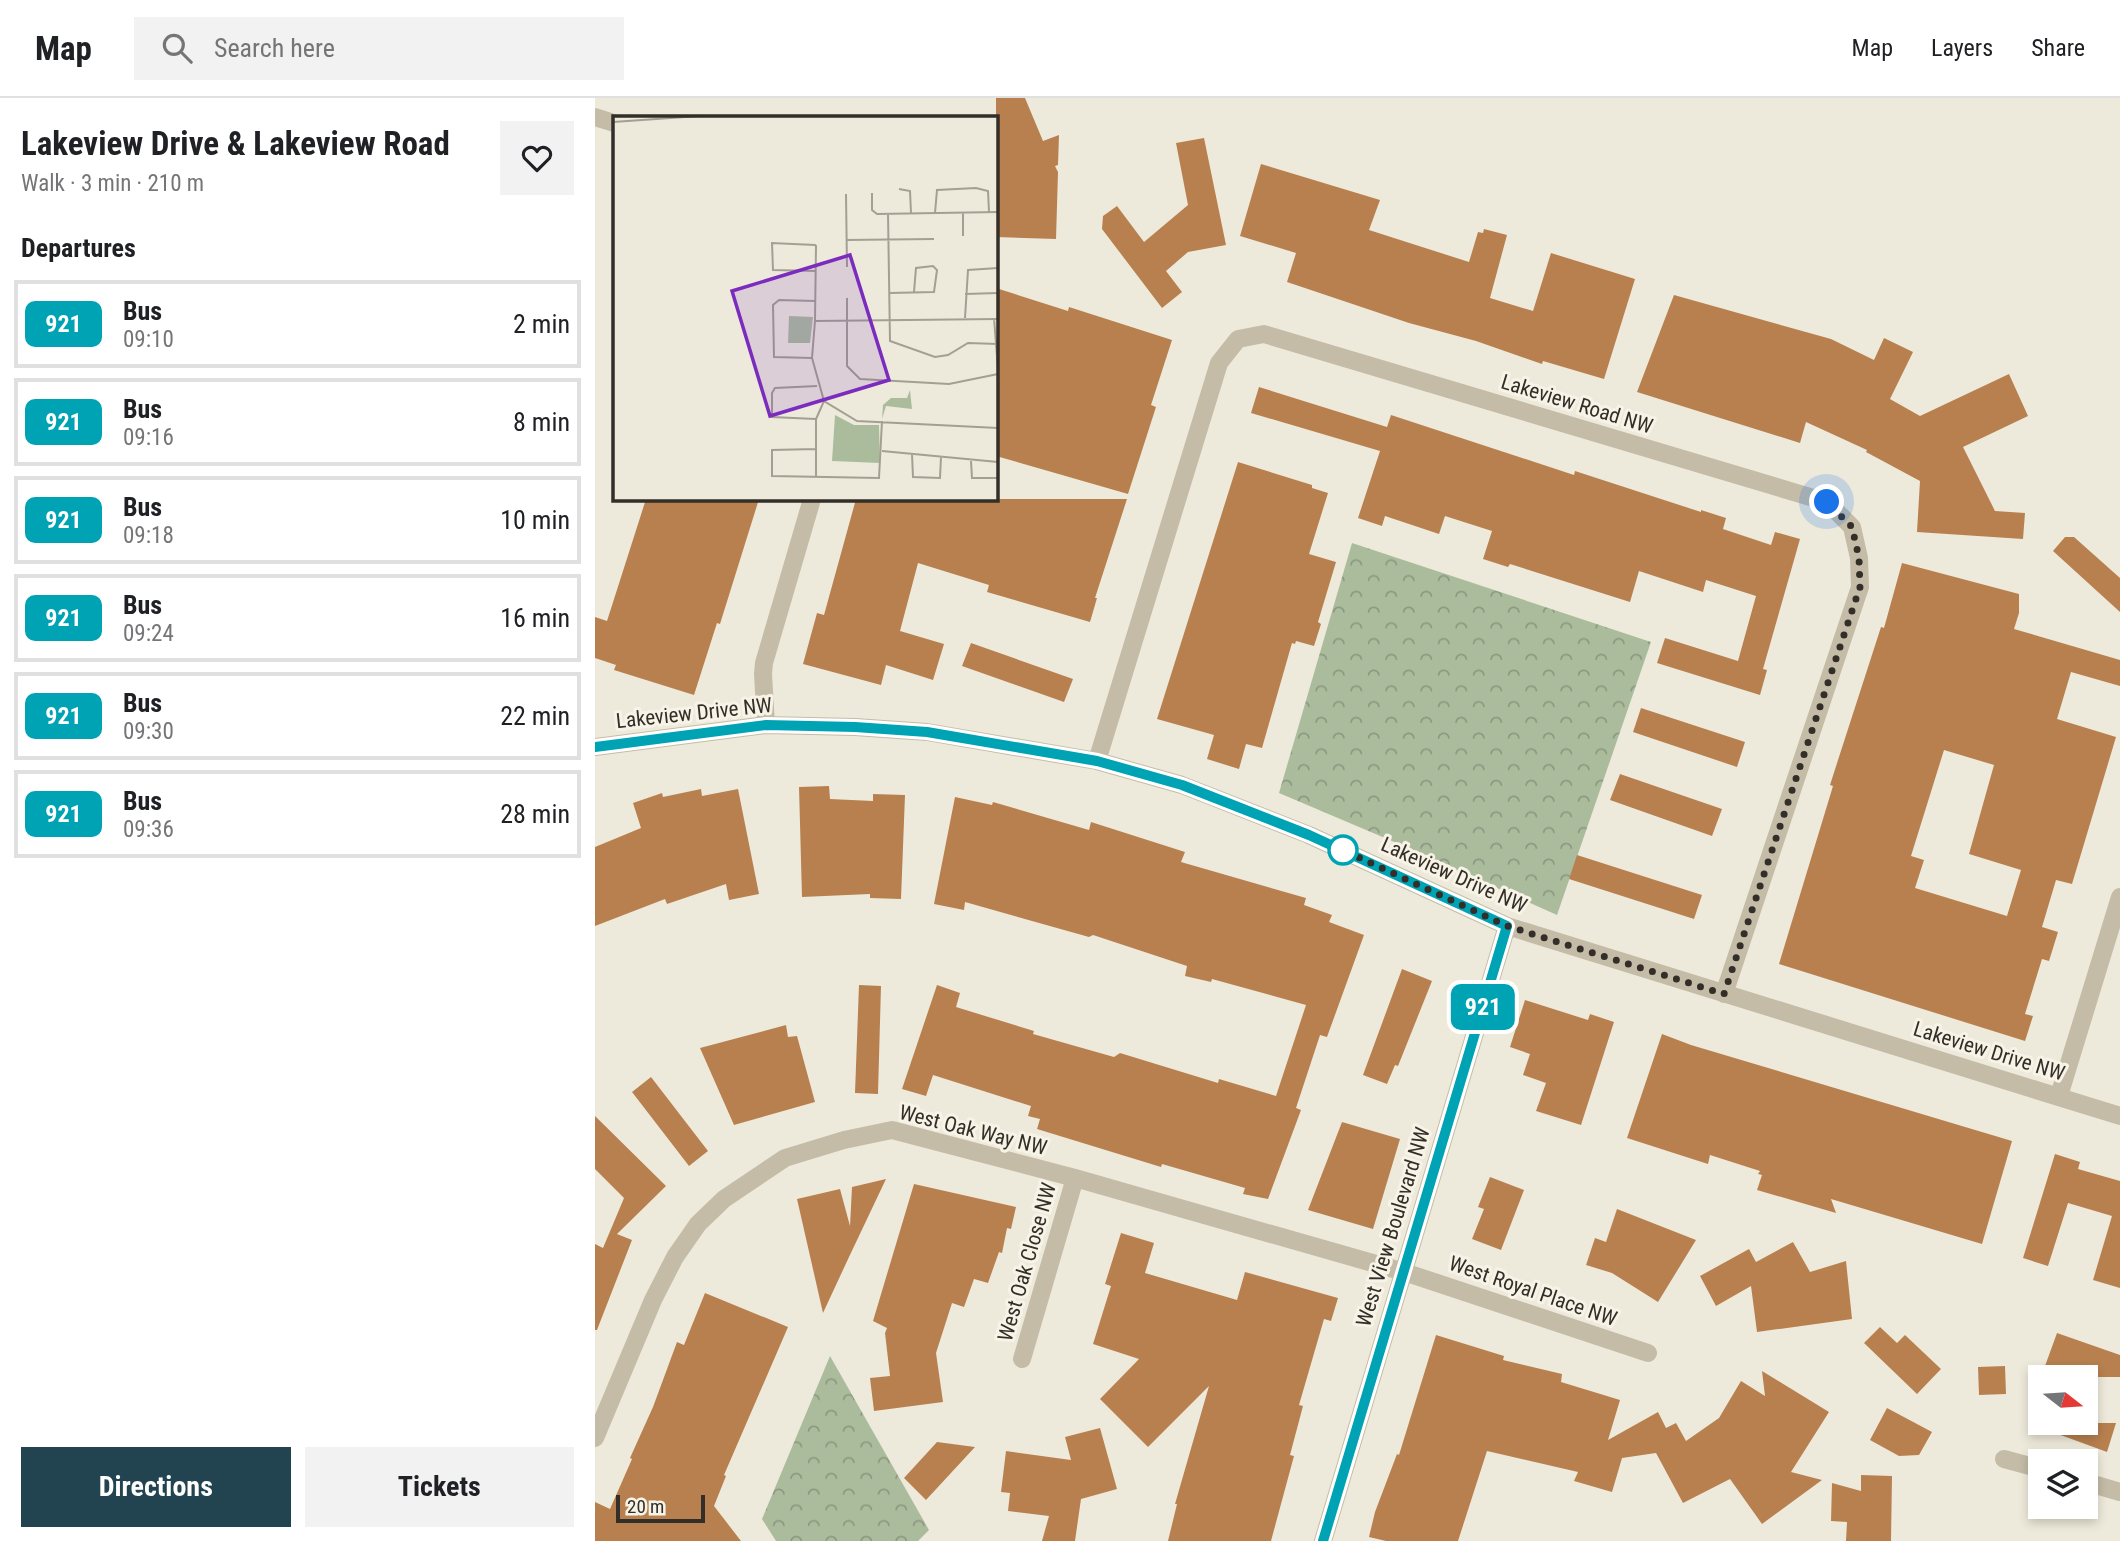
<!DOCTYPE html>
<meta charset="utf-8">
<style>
body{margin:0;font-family:"Roboto Condensed",sans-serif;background:#f2f2f2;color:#202124;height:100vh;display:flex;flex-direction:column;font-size:26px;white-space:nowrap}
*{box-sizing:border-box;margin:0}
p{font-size:23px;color:#757577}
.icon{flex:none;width:38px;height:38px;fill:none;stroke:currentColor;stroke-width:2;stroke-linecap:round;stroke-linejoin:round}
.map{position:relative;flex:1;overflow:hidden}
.sheet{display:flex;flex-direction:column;background:#fff;width:595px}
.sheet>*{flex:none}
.badge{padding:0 14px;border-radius:10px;font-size:24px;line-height:46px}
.needle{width:46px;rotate:107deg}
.tools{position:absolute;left:1433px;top:1267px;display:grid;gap:14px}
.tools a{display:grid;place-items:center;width:70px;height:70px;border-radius:0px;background:#fff;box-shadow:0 4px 10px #0003;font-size:35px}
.scale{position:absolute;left:21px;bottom:18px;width:89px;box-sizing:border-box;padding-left:7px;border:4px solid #332e28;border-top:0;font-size:19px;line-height:24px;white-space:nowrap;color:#332e28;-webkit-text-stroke:5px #f7f3e7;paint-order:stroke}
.you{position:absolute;width:35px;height:35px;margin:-18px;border:5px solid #fff;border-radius:50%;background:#1a73e8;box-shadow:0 0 0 10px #1a73e833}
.map>.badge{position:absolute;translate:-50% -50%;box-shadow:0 0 0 4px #fff}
h2{padding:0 21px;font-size:26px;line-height:63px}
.round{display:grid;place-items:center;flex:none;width:74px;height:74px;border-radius:0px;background:#f2f2f2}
.summary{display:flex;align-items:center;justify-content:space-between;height:119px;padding:0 21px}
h1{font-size:33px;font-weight:700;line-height:52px}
.cta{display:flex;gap:14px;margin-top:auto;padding:14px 21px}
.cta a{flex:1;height:80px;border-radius:0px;background:#224350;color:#fff;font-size:28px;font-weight:700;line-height:80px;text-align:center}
.cta a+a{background:#f2f2f2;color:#202124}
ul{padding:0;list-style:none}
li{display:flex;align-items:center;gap:21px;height:88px;margin:0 14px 10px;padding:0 7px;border:4px solid #e0e0e0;border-radius:0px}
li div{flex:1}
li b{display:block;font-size:26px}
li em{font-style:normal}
li .badge{min-width:77px;font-weight:700;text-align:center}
header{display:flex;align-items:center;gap:42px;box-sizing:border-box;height:98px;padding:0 35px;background:#fff;border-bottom:2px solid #e0e0e0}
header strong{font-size:33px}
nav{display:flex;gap:38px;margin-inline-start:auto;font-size:24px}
.search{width:490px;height:63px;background:#f2f2f2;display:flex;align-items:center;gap:18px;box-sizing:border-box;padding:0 24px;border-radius:0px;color:#757577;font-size:26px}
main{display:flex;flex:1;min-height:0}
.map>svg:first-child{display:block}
.forest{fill:url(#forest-crowns)}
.building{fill:#b8804f;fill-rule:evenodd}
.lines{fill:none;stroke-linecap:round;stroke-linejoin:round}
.minor{stroke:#c5bca8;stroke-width:18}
.line-casing{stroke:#fff;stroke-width:16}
.line{stroke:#00a3b4;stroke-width:10}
.walk{stroke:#332e28;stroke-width:7;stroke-dasharray:0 12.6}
.stop-dot{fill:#fff;stroke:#00a3b4;stroke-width:3.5}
.labels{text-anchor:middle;stroke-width:6;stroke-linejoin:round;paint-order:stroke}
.street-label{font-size:21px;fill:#332e28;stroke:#f7f3e7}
.inset-road{fill:none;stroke:#a39f93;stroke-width:2}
.view{fill:#7b2cbf;fill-opacity:0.15;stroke:#7b2cbf;stroke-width:3.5}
.inset-edge{fill:none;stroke:#332e28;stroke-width:3.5}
</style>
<header>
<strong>Map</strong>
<div class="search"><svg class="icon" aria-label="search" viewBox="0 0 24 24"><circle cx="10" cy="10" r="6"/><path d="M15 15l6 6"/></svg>Search here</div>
<nav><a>Map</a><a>Layers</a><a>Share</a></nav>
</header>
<main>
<section class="sheet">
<div class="summary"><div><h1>Lakeview Drive &amp; Lakeview Road</h1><p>Walk · 3 min · 210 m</p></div><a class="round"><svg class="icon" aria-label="heart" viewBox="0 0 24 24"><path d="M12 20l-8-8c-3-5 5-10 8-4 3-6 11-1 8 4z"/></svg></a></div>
<h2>Departures</h2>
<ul>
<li><span class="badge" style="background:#00a3b4;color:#fff">921</span><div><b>Bus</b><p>09:10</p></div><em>2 min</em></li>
<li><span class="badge" style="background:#00a3b4;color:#fff">921</span><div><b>Bus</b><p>09:16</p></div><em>8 min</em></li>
<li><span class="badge" style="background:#00a3b4;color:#fff">921</span><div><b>Bus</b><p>09:18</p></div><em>10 min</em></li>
<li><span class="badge" style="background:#00a3b4;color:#fff">921</span><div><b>Bus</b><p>09:24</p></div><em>16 min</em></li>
<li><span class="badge" style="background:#00a3b4;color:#fff">921</span><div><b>Bus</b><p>09:30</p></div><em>22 min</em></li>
<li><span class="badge" style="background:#00a3b4;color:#fff">921</span><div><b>Bus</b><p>09:36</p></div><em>28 min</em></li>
</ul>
<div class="cta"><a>Directions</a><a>Tickets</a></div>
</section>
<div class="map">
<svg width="1525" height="1443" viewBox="0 0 1525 1443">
<defs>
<pattern id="forest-crowns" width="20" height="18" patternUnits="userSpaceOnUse" patternTransform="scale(1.75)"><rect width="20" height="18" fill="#abbc9d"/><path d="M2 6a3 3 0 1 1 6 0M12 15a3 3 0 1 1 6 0" fill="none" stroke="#8c9980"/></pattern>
</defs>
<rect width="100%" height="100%" fill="#eeeadb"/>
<path class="forest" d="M757 445 1056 544 962 817 804 746 684 695Z
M235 1258 334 1432 323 1443H181L167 1421Z"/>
<path class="building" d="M401 0H430L448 43 464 37 463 67 460 68 463 74 461 141 401 139Z
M609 40 631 147 593 154 571 173 587 194 567 210 507 131 508 118 522 108 549 144 593 107 581 45Z
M666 66 785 102 774 132 874 164 883 134 888 135 889 131 912 137 895 200 938 213 956 155 1040 181 1009 281 948 263 947 266 881 243 814 225 692 184 701 155 645 138Z
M401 190 473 213 474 209 577 242 556 307 561 309 533 396 401 358Z
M1079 197 1236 241 1279 262 1289 240 1318 254 1295 301 1325 318 1414 276 1433 318 1368 349 1400 413 1430 415 1428 441 1322 434 1325 383 1271 354 1272 352 1211 324 1205 345 1042 294Z
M664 289 792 329 796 317 979 377 980 373 1106 414V412L1131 420 1128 431 1176 447 1180 434 1205 441 1168 571 1172 572 1165 597 1062 565 1070 540 1143 563 1161 498 1111 482 1108 494 1044 473 1035 504 915 466 913 469 888 461 897 433 850 418 844 436 790 418 787 428 763 420 785 353 656 315Z
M643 364 717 387V390L733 395 714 456 741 464 723 524 726 526 719 548 701 543 700 546 697 545 667 650 651 646 644 671 612 661 619 637 562 621Z
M51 401H164L125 526 122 525 99 597 19 572 21 567 0 560V519L12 523Z
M261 401H532L500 500H502L495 524 392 494 394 487 323 465 305 533 349 546 338 582 291 567 286 587 208 566 222 515 229 517Z
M1470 439H1479L1525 480V514L1458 453Z
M1307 465 1424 496V515L1419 531 1525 562V588L1476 574 1462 621 1521 639 1477 786 1461 782 1447 829 1463 834 1454 863 1447 861 1430 916 1438 918 1430 943 1184 866 1238 688 1235 687 1243 662 1286 529 1289 530ZM1349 652 1399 667 1374 756 1426 772 1412 818 1320 790 1329 762 1316 758Z
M376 545 478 581 469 604 367 568Z
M1046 610 1150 644 1142 669 1038 634Z
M1025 676 1127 711 1117 738 1015 702Z
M234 688 235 701 278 703V696L310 697 306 801 275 800V796L207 799 204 689Z
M106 691 107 698 143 691 164 796 134 802 131 786 72 806 70 801 0 828V749L46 730 38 705 67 695 68 699Z
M360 699 397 707 398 704 494 732 496 724 590 754 586 764 711 800 709 807 737 817 734 824 769 837 732 939 725 937 701 1010 706 1012 673 1101 648 1096 650 1090 567 1066 566 1069 442 1031 445 1021 433 1018 436 1008 338 977 331 998 307 991 342 887 365 895 361 909 439 933 438 936 519 959 525 955 623 985 624 981 681 998 711 907 617 881 616 884 590 878 592 868 498 837 494 839 370 804 369 812 339 806Z
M982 757 1107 797 1099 821 974 781Z
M807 871 837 883 803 968 800 967 792 986 768 977Z
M264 887 286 888 283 996 260 995Z
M930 902 993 922 995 916 1019 924 986 1027 941 1013 951 985 928 977 935 956 915 949Z
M191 927 193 939 202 938 220 1004 139 1027 105 950Z
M1067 936 1096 947 1417 1043 1387 1146 1236 1101 1241 1115 1162 1092 1167 1077 1163 1076 1165 1073 1115 1057 1113 1066 1032 1040Z
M56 979 113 1053 94 1068 37 994Z
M0 1018 71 1088 22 1136 37 1142 2 1232H0V1146L8 1150 29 1100 0 1071Z
M747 1024 805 1041 778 1131 713 1112Z
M1460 1056 1485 1064 1483 1071 1525 1083V1190L1498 1182 1517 1118 1473 1105 1453 1168 1428 1160Z
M895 1079 929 1092 906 1152 877 1141 889 1111 883 1109Z
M291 1081 254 1159 228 1215 202 1101 245 1091 255 1128 257 1089Z
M319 1086 421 1109 416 1131 412 1130 407 1155 404 1154 393 1185 379 1181 369 1209 357 1205 341 1255 348 1304 279 1313 275 1280 295 1278 290 1235 292 1230 278 1223Z
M1022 1111 1101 1142 1063 1204 1017 1175 991 1167 1000 1140 1011 1144Z
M526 1135 559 1145 550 1175 642 1202 650 1174 743 1200 736 1223 729 1221 704 1307 708 1308 695 1357 699 1358 676 1443H573L582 1406H580L614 1288 553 1349 505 1301 544 1261 498 1246 516 1188 510 1186Z
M1198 1144 1215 1174 1251 1163 1257 1221 1162 1234 1156 1188 1121 1208 1105 1178 1154 1151 1161 1164Z
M110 1195 193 1229 129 1377 131 1378 119 1408 146 1443H0V1404L15 1411 37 1361 35 1360 58 1309 82 1244 89 1247Z
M1285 1229 1302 1245 1310 1237 1346 1271 1322 1296 1269 1245Z
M1462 1235 1525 1257V1279H1446Z
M841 1237 909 1258 908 1262 967 1276 966 1284 1025 1302 1013 1342 1063 1314 1071 1330 1081 1325 1091 1343 1124 1320 1146 1283 1170 1298 1167 1273 1234 1314 1196 1374 1227 1382 1167 1426 1135 1381 1088 1405 1061 1355 1027 1360 1017 1394 979 1383 983 1374 892 1353 863 1443H791L774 1439 780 1414 802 1356 804 1357Z
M1410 1268 1411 1296 1384 1297 1383 1269Z
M1292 1310 1337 1334 1324 1357 1304 1358 1275 1342Z
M1442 1325H1521L1512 1354 1441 1328Z
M505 1330 522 1391 486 1401 480 1443H447L454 1418 413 1413 415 1395 406 1394 411 1353 476 1362 470 1339Z
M342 1344 380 1349 331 1402 309 1380Z
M1266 1377 1297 1378 1296 1443H1251L1252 1424 1236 1423 1237 1385 1266 1393Z"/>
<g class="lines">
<path class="minor" d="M0 19 19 25
M171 627 168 576 169 565 217 401
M0 649 171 627 260 629 332 634 502 663 587 687 714 737 912 828 1525 1018
M502 663 624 265 643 241 669 236 1232 404 1257 429 1264 460 1265 489 1129 896
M1464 998 1525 799
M427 1261 480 1080
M0 1340 58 1202 80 1159 103 1126 129 1101 190 1060 249 1042 297 1032 480 1080 809 1174 1053 1255
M1409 1361 1446 1371
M1491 1384 1525 1394
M728 1443 912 828"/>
</g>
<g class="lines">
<defs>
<path id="line" d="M0 649 171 627 260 629 332 634 502 663 587 687 714 737 912 828 728 1443"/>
</defs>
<use href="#line" class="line-casing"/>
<use href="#line" class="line"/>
<path class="walk" d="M748 752 739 748 912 828 1129 896 1265 489 1264 460 1257 429 1232 404"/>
</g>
<circle class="stop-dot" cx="748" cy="752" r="14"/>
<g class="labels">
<g class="street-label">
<text transform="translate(982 306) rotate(17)" y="7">Lakeview Road NW</text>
<text transform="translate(99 615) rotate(-6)" y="7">Lakeview Drive NW</text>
<text transform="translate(859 777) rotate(24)" y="7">Lakeview Drive NW</text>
<text transform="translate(1394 953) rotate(17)" y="7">Lakeview Drive NW</text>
<text transform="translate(378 1032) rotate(14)" y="7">West Oak Way NW</text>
<text transform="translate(798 1129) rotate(-73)" y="7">West View Boulevard NW</text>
<text transform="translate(432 1164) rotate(-74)" y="7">West Oak Close NW</text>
<text transform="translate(938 1193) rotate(19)" y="7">West Royal Place NW</text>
</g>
</g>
<g transform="translate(18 18)">
<rect width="385" height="385" fill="#eeeadb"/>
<path d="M176 200 200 201 197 227H175ZM297 274 299 293 273 290 269 303 270 289 278 282H294ZM222 299 241 309H266L267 347 219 345Z" fill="#abbc9d"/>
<path class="inset-road" d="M0 6 87 0M286 73 297 75 298 97M259 77V94L264 98 385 96M233 78 234 151M350 96V120M275 97 277 225 322 241 335 239 355 227 385 228M322 97 324 74 363 72 375 75 376 96M233 124 321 123M203 155 160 154 159 127 202 129 203 130 202 205 199 242 211 285 244 305 385 312M277 177 321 176 324 154 320 150 303 152 301 176M352 178 385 177M234 182V250L247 263 336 268 385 258M352 202 355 154 385 152M381 202 385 254M202 205 385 203M199 242 161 241 160 189 166 184 202 185M203 303 159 301V277L162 272 204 270M203 333 159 334V360L266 362 269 305M269 335 385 346M299 338 300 361 327 362 328 341M358 345 359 362H385M203 362V303L211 285"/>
<path class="view" d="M237 139 276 264 157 300 119 175Z"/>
<rect width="385" height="385" class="inset-edge"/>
</g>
</svg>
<div class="tools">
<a><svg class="needle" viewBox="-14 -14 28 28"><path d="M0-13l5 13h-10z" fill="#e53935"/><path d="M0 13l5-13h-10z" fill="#757577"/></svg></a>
<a><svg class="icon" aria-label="layers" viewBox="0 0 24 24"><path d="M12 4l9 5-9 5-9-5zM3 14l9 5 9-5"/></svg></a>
</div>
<div class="scale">20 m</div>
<div class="you" style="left:1232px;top:404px"></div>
<b class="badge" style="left:888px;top:909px;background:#00a3b4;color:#fff">921</b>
</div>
</main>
